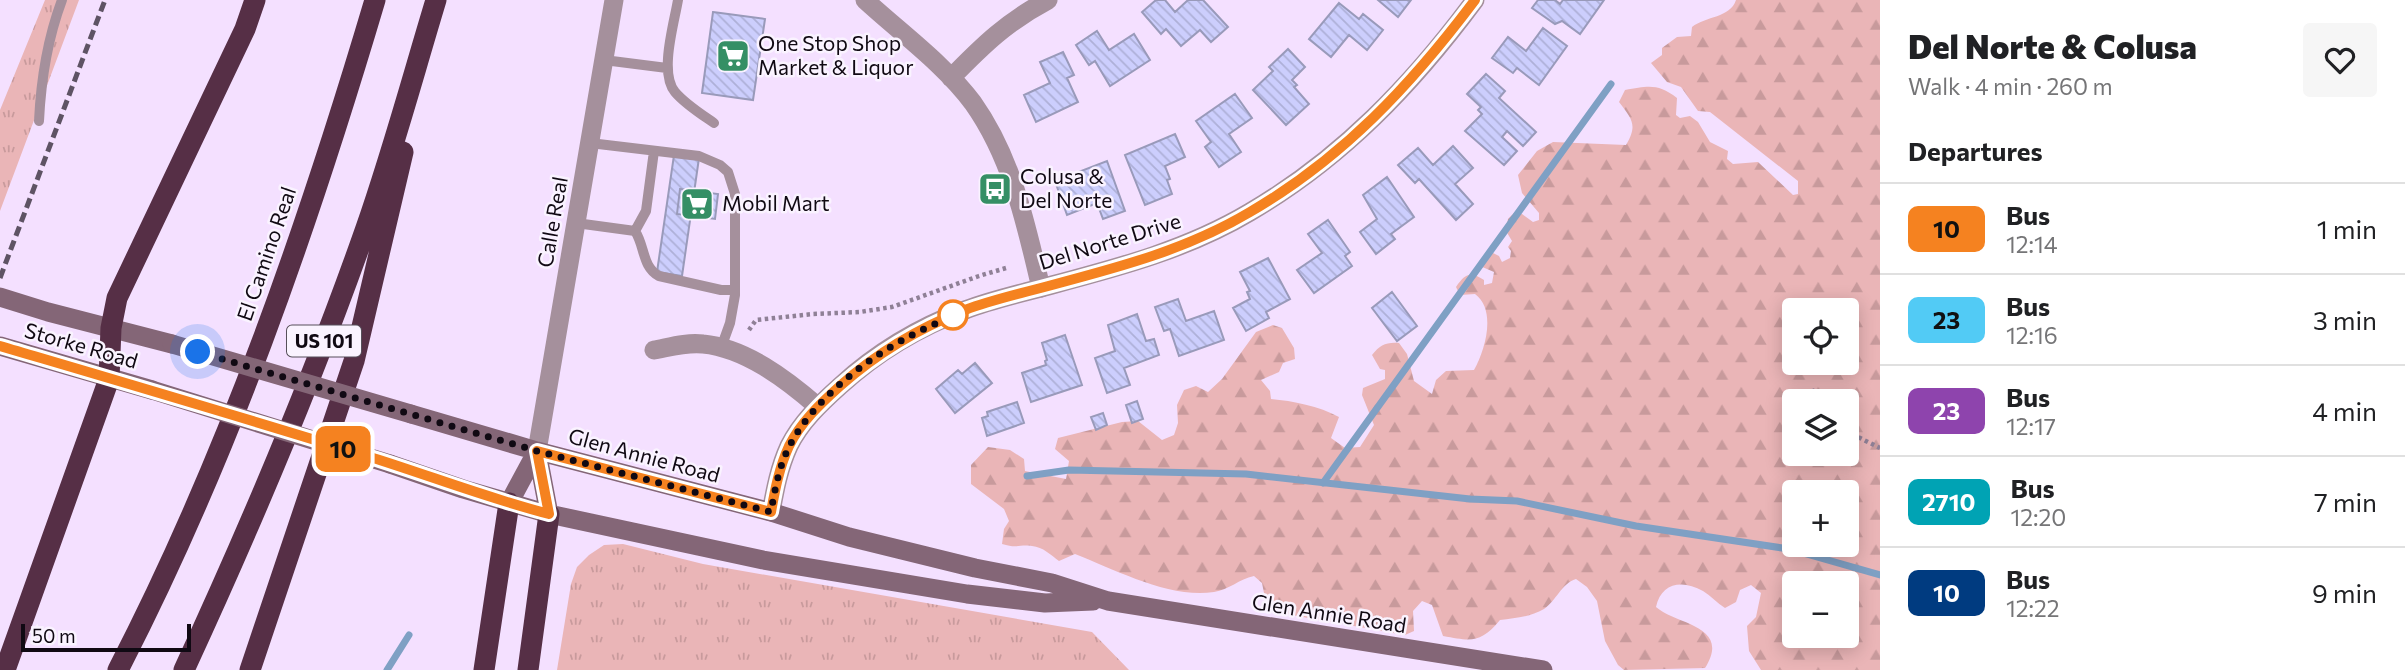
<!DOCTYPE html>
<meta charset="utf-8">
<style>
body{margin:0;font-family:Commissioner,sans-serif;background:#f6f6f6;color:#202124;height:100vh;display:flex;flex-direction:column;font-size:26px;white-space:nowrap}
*{box-sizing:border-box;margin:0}
p{font-size:23px;color:#757577}
.icon{flex:none;width:38px;height:38px;fill:none;stroke:currentColor;stroke-width:2;stroke-linecap:round;stroke-linejoin:round}
.map{position:relative;flex:1;overflow:hidden}
.drawer{display:flex;flex-direction:column;background:#fff;width:525px}
.drawer>*{flex:none}
.badge{padding:0 14px;border-radius:10px;font-size:24px;line-height:46px}
.tools{position:absolute;left:1782px;top:298px;display:grid;gap:14px}
.tools a{display:grid;place-items:center;width:77px;height:77px;border-radius:7px;background:#fff;box-shadow:0 4px 18px #0003;font-size:35px}
.scale{position:absolute;left:21px;bottom:18px;width:170px;box-sizing:border-box;padding-left:7px;border:4px solid #100913;border-top:0;font-size:19px;line-height:24px;white-space:nowrap;color:#100913;-webkit-text-stroke:5px #faf3ff;paint-order:stroke}
.you{position:absolute;width:35px;height:35px;margin:-18px;border:5px solid #fff;border-radius:50%;background:#1a73e8;box-shadow:0 0 0 10px #1a73e833}
.map>.badge{position:absolute;translate:-50% -50%;box-shadow:0 0 0 4px #fff}
h2{padding:0 28px;font-size:26px;line-height:63px}
.round{display:grid;place-items:center;flex:none;width:74px;height:74px;border-radius:7px;background:#f6f6f6}
.overview{display:flex;align-items:center;justify-content:space-between;height:119px;padding:0 28px}
h1{font-size:33px;font-weight:800;line-height:52px}
ul{padding:0;list-style:none}
li{display:flex;align-items:center;gap:21px;height:91px;padding:0 28px;border-top:2px solid #e0e0e0}
li div{flex:1}
li b{display:block;font-size:26px}
li em{font-style:normal}
li .badge{min-width:77px;font-weight:700;text-align:center}
main{display:flex;flex:1;min-height:0}
.map>svg:first-child{display:block}
.grass{fill:url(#grass-tufts)}
.forest{fill:url(#forest-firs);fill-rule:evenodd}
.lines{fill:none;stroke-linecap:round;stroke-linejoin:round}
.stream{stroke:#7fa0c4;stroke-width:7}
.building{fill:url(#building-back-hatch);stroke:#999aba;stroke-width:2}
.path{stroke:#8f8096;stroke-width:4.5;stroke-dasharray:3.5 3.5;stroke-linecap:butt}
.service{stroke:#a5909c;stroke-width:10}
.minor{stroke:#a5909c;stroke-width:19}
.tertiary{stroke:#a5909c;stroke-width:19}
.secondary{stroke:#846677;stroke-width:19}
.motorway{stroke:#562f46;stroke-width:21}
.rail{stroke:#5e5364;stroke-width:5;stroke-dasharray:10 5;stroke-linecap:butt}
.secondary-bridge{stroke:#846677;stroke-width:19}
.line-casing{stroke:#fff;stroke-width:16}
.line{stroke:#f58220;stroke-width:10}
.walk{stroke:#100913;stroke-width:7;stroke-dasharray:0 12.6}
.stop-dot{fill:#fff;stroke:#f58220;stroke-width:3.5}
.labels{text-anchor:middle;stroke-width:5;stroke-linejoin:round;paint-order:stroke}
.shield{fill:#faf3ff;stroke:#564f5a;stroke-width:2}
.shield-label{font-size:19px;font-weight:bold;fill:#100913}
.poi-label{font-size:21px;fill:#100913;stroke:#faf3ff;text-anchor:start}
.street-label{font-size:21px;fill:#100913;stroke:#faf3ff}
</style>
<main>
<div class="map">
<svg width="1880" height="670" viewBox="0 0 1880 670">
<defs>
<pattern id="grass-tufts" width="24" height="20" patternUnits="userSpaceOnUse" patternTransform="scale(1.75)"><rect width="24" height="20" fill="#eab5b7"/><path d="M3 7l-1-3M5 7V3M7 7l1-3M15 17l-1-3M17 17v-4M19 17l1-3" fill="none" stroke="#c89a9c"/></pattern>
<pattern id="forest-firs" width="22" height="20" patternUnits="userSpaceOnUse" patternTransform="scale(1.75)"><rect width="22" height="20" fill="#eab5b7"/><path d="M5 1l3.5 6h-7zM16 11l3.5 6h-7z" fill="#c89a9c"/></pattern>
<pattern id="building-back-hatch" width="6" height="6" patternUnits="userSpaceOnUse" patternTransform="scale(1.75)"><rect width="6" height="6" fill="#cccefd"/><path d="M-1 5l2 2M0 0l6 6M5-1l2 2" fill="none" stroke="#aeb0d8"/></pattern>
</defs>
<rect width="100%" height="100%" fill="#f4e0ff"/>
<path class="grass" d="M45 0H79L0 211V110Z
M623 544 703 564 1092 632 1129 670H557L571 584 577 567 589 555 604 545Z"/>
<path class="forest" d="M1736 0H1880V670H1761L1749 651 1747 626 1756 617 1761 593 1751 585 1740 590 1736 602 1725 608C1717 603 1711 596 1703 591 1682 579 1661 583 1656 607 1676 625 1732 625 1705 668L1624 670 1618 665 1605 641 1597 601 1587 587 1576 579C1561 584 1557 600 1544 609 1530 617 1515 618 1500 620 1480 644 1471 641 1443 636L1432 605 1422 601 1413 611 1414 631 1405 635 1280 613 1265 598 1262 583 1254 576C1239 579 1229 590 1214 592 1170 599 1116 570 1075 554L1059 561C1051 555 1043 547 1032 546 1019 544 1018 549 1002 544L1004 529 1009 521 1004 509 971 484V465L988 447 1010 450 1024 459 1025 471 1066 479 1069 461 1055 449 1058 438 1122 422 1138 421 1162 440 1174 435 1178 423 1177 405 1184 390 1196 386 1208 392 1222 379 1256 332 1273 325 1282 328 1294 348 1295 359 1283 363 1279 372 1261 380 1270 391 1271 399C1293 401 1319 406 1339 417L1331 438 1345 448 1360 447 1374 425 1362 395 1363 388 1385 379V370L1380 369 1372 355C1380 345 1386 342 1399 343L1407 354 1414 381 1432 394 1436 380 1446 371 1474 370C1485 351 1497 310 1475 294L1460 295 1456 287C1465 274 1470 271 1484 280V285L1492 283 1494 272 1480 266 1481 259 1491 252 1499 256 1502 262 1510 258 1511 251 1508 247 1512 241 1506 231 1508 219 1514 213 1522 214 1533 222 1539 220V213L1522 193 1518 175 1537 151 1553 142 1626 145C1638 125 1632 119 1619 102L1625 90C1648 86 1658 83 1677 98L1676 115 1680 118 1690 116 1698 122 1710 142 1728 151 1727 159 1733 164 1758 162 1793 195 1798 194V181L1710 112 1698 111 1681 87 1667 82 1651 63 1662 55V48L1677 37 1691 36 1692 27C1706 16 1730 18 1736 0ZM1794 310H1846V362H1794ZM1794 401H1846V453H1794ZM1794 492H1846V544H1794ZM1794 583H1846V635H1794Z"/>
<g class="lines">
<path class="stream" d="M1027 476 1069 470 1246 474 1470 499 1517 501 1636 526 1789 549 1880 575
M1323 483 1611 84
M387 670 409 635"/>
</g>
<path class="building" d="M1156 0H1165L1175 12 1188 0H1203L1228 27 1211 42 1200 30 1181 46 1166 29 1161 34 1142 12Z
M1378 0H1411L1398 17Z
M1538 0H1555L1560 4 1563 0H1604L1580 34 1562 21 1555 24 1532 8Z
M1339 3 1359 19 1363 14 1383 30 1367 50 1349 35 1331 57 1309 39Z
M713 12 765 19 753 100 702 93Z
M1543 28 1567 46 1539 85 1517 68 1513 73 1492 58 1508 37 1526 51Z
M1097 31 1109 50 1134 34 1150 60 1110 86 1095 61 1089 65 1076 45Z
M1288 49 1305 67 1292 80 1297 85 1294 87 1309 104 1286 125 1253 90 1273 71 1269 67Z
M1063 52 1074 75 1067 78 1078 102 1036 122 1024 95 1050 83 1040 62Z
M1486 74 1505 91 1499 98 1536 132 1523 146 1507 131 1502 137 1517 151 1504 165 1465 131 1482 114 1478 110 1481 107 1467 94Z
M1235 94 1252 118 1229 134 1241 152 1219 167 1205 147 1211 142 1196 121Z
M1175 134 1185 157 1165 166 1170 179 1167 180 1172 194 1145 205 1125 155Z
M1453 146 1473 168 1455 184 1473 204 1456 220 1419 179 1415 183 1398 165 1418 148 1433 165Z
M674 155 699 158 682 276 657 272Z
M1107 161 1125 211 1103 219 1097 203 1067 215 1055 181Z
M1387 177 1414 217 1391 234 1395 239 1376 254 1360 232 1377 219 1363 195Z
M680 189 718 194 715 219 677 214Z
M1328 220 1350 252 1345 256 1352 266 1314 293 1297 270 1322 253 1308 234Z
M1268 258 1290 299 1266 312 1269 318 1246 331 1233 308 1250 299 1247 292 1250 291 1240 272Z
M1392 292 1417 326 1397 341 1372 308Z
M1178 299 1186 321 1214 311 1224 340 1179 356 1170 329 1164 331 1155 307Z
M1137 314 1146 341 1154 339 1159 355 1124 368 1130 385 1107 393 1095 358 1115 351 1108 325Z
M1065 335 1082 385 1031 402 1022 373 1046 365 1045 361 1047 360 1042 343Z
M975 363 992 383 955 413 936 389 958 370 962 374Z
M1137 401 1143 419 1132 423 1126 405Z
M1017 402 1024 423 987 436 982 418 988 416 987 412Z
M1103 413 1107 425 1096 430 1091 417Z"/>
<g class="lines">
<path class="path" d="M749 330 756 320 813 314 860 312 892 307 979 276 1006 268
M1812 389 1817 401
M1846 431 1880 448"/>
<path class="service" d="M678 0C674 24 659 73 675 92 685 104 701 114 714 123
M604 60 667 68
M39 121C41 79 47 40 62 0
M590 143 699 156 720 165 728 172 735 194V295L730 323 721 348
M576 223 635 231C645 246 642 267 659 276L721 290H735
M635 231 646 211 654 151"/>
<path class="minor" d="M865 0C901 33 944 64 973 103 1012 158 1026 224 1041 288
M951 78C983 45 1008 21 1048 0
M654 350C670 347 687 342 703 344 745 348 786 379 817 406"/>
<path class="tertiary" d="M537 451 614 0
M771 512C775 490 779 468 789 446 801 422 820 404 840 386 876 353 919 327 965 310 994 299 1023 293 1052 285 1120 267 1188 249 1250 212 1342 158 1412 85 1475 0"/>
<path class="secondary" d="M0 297 48 312 172 344
M0 346 152 390
M411 414 537 451 771 512 849 537 975 568 1052 583 1108 601 1543 670
M537 451 549 514
M390 464 463 489 549 514 763 560 967 594 1045 603 1093 601
M509 503 537 451"/>
<path class="motorway" d="M5 670 109 379 111 328 117 298 245 29 255 0
M118 670C228 457 307 229 375 0
M184 670C251 525 313 379 366 228 392 154 413 76 436 0
M250 670 354 361 403 152
M484 670 509 503
M528 670 549 514"/>
<path class="rail" d="M0 278 105 0"/>
<path class="secondary-bridge" d="M172 344 411 414
M152 390 390 464"/>
</g>
<g class="lines">
<defs>
<path id="line" d="M0 346C122 382 245 418 367 456 428 475 487 498 549 514L537 451 771 512C775 490 779 468 789 446 801 422 820 404 840 386 877 353 919 328 965 310 994 299 1023 293 1052 285 1120 267 1188 249 1250 212 1343 158 1411 85 1475 0"/>
</defs>
<use href="#line" class="line-casing"/>
<use href="#line" class="line"/>
<path class="walk" d="M198 352 537 451 771 512C775 489 779 466 790 445 814 399 868 357 914 334 927 327 940 322 953 315"/>
</g>
<defs>
<symbol id="supermarket-square" viewBox="-11 -11 22 22"><rect x="-9" y="-9" width="18" height="18" rx="4" fill="#358f65" stroke="#faf3ff"/><path d="M-6-5.5h2.5l.6 2H6L4.5 2H-2.5L-4.4-4H-6ZM-1.5 3.2a1.3 1.3 0 1 0 .1 0ZM3 3.2a1.3 1.3 0 1 0 .1 0Z" fill="#fff"/></symbol>
<symbol id="bus-square" viewBox="-11 -11 22 22"><rect x="-9" y="-9" width="18" height="18" rx="4" fill="#358f65" stroke="#faf3ff"/><path d="M-5-6H5V4H4V6H2V4H-2V6H-4V4H-5ZM-3.5-4V0h7V-4ZM-3.5 1.2v1.5H-2V1.2ZM2 1.2v1.5H3.5V1.2Z" fill="#fff"/></symbol>
</defs>
<g fill-rule="evenodd">
<use href="#supermarket-square" x="714" y="37" width="38" height="38"/>
<use href="#bus-square" x="976" y="170" width="38" height="38"/>
<use href="#supermarket-square" x="678" y="185" width="38" height="38"/>
</g>
<circle class="stop-dot" cx="953" cy="315" r="14"/>
<g class="labels">
<rect class="shield" x="287" y="325.5" width="74" height="31" rx="5"/>
<g class="shield-label">
<text x="324" y="348">US 101</text>
</g>
<g class="poi-label">
<text x="758" y="51">One Stop Shop<tspan x="758" dy="24">Market &amp; Liquor</tspan></text>
<text x="1020" y="184">Colusa &amp;<tspan x="1020" dy="24">Del Norte</tspan></text>
<text x="722" y="211">Mobil Mart</text>
</g>
<g class="street-label">
<text transform="translate(553 222) rotate(-80)" y="7">Calle Real</text>
<text transform="translate(1110 242) rotate(-17)" y="7">Del Norte Drive</text>
<text transform="translate(267 254) rotate(-71)" y="7">El Camino Real</text>
<text transform="translate(81 346) rotate(16)" y="7">Storke Road</text>
<text transform="translate(644 456) rotate(15)" y="7">Glen Annie Road</text>
<text transform="translate(1329 614) rotate(9)" y="7">Glen Annie Road</text>
</g>
</g>
</svg>
<div class="tools">
<a><svg class="icon" aria-label="locate" viewBox="0 0 24 24"><circle cx="12" cy="12" r="6"/><path d="M12 2v4M12 18v4M2 12h4M18 12h4"/></svg></a>
<a><svg class="icon" aria-label="layers" viewBox="0 0 24 24"><path d="M12 4l9 5-9 5-9-5zM3 14l9 5 9-5"/></svg></a>
<a>+</a>
<a>−</a>
</div>
<div class="scale">50 m</div>
<div class="you" style="left:198px;top:352px"></div>
<b class="badge" style="left:343px;top:449px;background:#f58220;color:#111">10</b>
</div>
<section class="drawer">
<div class="overview"><div><h1>Del Norte &amp; Colusa</h1><p>Walk · 4 min · 260 m</p></div><a class="round"><svg class="icon" aria-label="heart" viewBox="0 0 24 24"><path d="M12 20l-8-8c-3-5 5-10 8-4 3-6 11-1 8 4z"/></svg></a></div>
<h2>Departures</h2>
<ul>
<li><span class="badge" style="background:#f58220;color:#111">10</span><div><b>Bus</b><p>12:14</p></div><em>1 min</em></li>
<li><span class="badge" style="background:#52cbf5;color:#111">23</span><div><b>Bus</b><p>12:16</p></div><em>3 min</em></li>
<li><span class="badge" style="background:#8e44ad;color:#fff">23</span><div><b>Bus</b><p>12:17</p></div><em>4 min</em></li>
<li><span class="badge" style="background:#00a3b4;color:#fff">2710</span><div><b>Bus</b><p>12:20</p></div><em>7 min</em></li>
<li><span class="badge" style="background:#003b80;color:#fff">10</span><div><b>Bus</b><p>12:22</p></div><em>9 min</em></li>
</ul>
</section>
</main>
